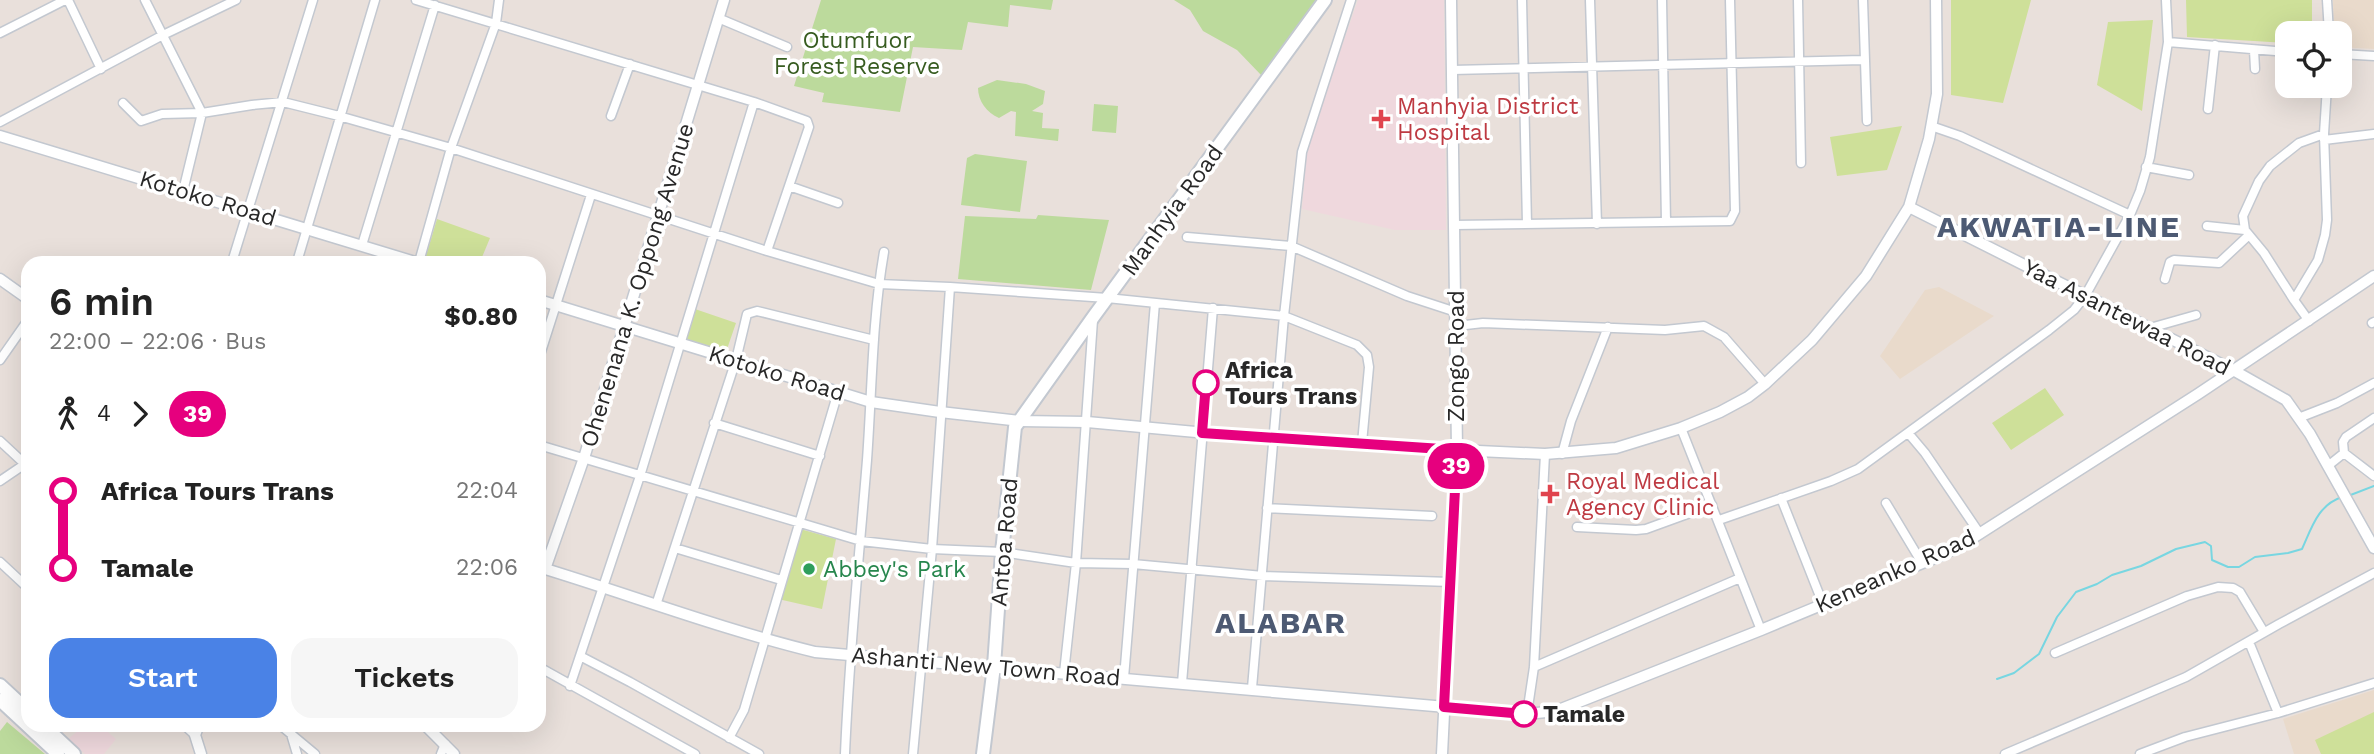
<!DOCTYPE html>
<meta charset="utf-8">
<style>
body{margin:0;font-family:"Work Sans",sans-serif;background:#f6f6f6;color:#222;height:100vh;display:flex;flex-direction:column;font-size:26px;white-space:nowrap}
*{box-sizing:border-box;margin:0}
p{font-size:23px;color:#767676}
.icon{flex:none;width:38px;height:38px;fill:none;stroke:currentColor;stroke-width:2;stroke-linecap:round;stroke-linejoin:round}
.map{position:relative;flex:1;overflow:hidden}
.details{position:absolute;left:21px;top:256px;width:525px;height:476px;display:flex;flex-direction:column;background:#fff;border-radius:21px;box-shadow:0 7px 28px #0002}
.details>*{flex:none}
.badge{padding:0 14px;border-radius:23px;font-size:24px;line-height:46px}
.fabs{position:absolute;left:2275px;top:21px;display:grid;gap:14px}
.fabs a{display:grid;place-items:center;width:77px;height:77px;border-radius:14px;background:#fff;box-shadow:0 7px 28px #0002;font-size:35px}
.map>.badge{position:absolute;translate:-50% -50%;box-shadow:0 0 0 4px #fff}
.legs{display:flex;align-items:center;gap:10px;height:77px;padding:0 28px;font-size:23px}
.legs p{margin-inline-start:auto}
.overview{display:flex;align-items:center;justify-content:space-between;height:119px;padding:0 28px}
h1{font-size:38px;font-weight:600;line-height:52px}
.action{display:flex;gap:14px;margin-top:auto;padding:14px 28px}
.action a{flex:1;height:80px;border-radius:21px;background:#4a82e6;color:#fff;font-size:28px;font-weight:600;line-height:80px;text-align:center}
.action a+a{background:#f6f6f6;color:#222}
ul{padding:0 28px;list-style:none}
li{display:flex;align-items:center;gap:24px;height:77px;font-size:26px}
li i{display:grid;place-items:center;width:10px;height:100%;margin:0 9px;background:currentColor}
li i::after{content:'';width:18px;height:18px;margin:-9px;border:5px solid;border-radius:50%;background:#fff}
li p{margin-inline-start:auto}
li:first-child i{background:linear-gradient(#0000 50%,currentColor 0)}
li:last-child i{background:linear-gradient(currentColor 50%,#0000 0)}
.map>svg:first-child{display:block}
.education{fill:#e9dacb}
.medical{fill:#efd8dd}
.green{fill:#bcda9c}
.pitch{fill:#cee099}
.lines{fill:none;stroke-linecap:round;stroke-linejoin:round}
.stream{stroke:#78d6e1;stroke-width:2}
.minor-casing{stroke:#c3c8d0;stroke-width:11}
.tertiary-casing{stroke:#c3c8d0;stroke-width:13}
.secondary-casing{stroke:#c3c8d0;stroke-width:16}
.minor{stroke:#fff;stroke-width:8}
.tertiary{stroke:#fff;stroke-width:10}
.secondary{stroke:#fff;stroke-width:12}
.line-1-casing{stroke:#fff;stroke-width:16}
.line-1{stroke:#e6007e;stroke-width:10}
.health-dot{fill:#e0444e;stroke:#fff;stroke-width:2.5}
.stop-1-dot{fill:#fff;stroke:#e6007e;stroke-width:3.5}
.leisure-dot{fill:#2e9e5b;stroke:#fff;stroke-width:2.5}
.labels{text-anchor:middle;stroke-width:7;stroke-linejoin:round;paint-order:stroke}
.park-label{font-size:23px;fill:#375c20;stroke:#fff}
.health-label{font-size:23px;fill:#be3a42;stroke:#fff;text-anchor:start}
.street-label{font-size:23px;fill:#282828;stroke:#fff}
.stop-label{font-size:23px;font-weight:bold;fill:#282828;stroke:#fff;text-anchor:start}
.leisure-label{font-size:23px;fill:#27864d;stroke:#fff;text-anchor:start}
.district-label{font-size:30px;font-weight:bold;letter-spacing:2px;fill:#4d5a73;stroke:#fff}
</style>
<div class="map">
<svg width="2374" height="754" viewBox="0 0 2374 754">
<rect width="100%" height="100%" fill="#e9e0db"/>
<path class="education" d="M2333 0H2374V49L2340 47V33H2334Z
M1939 287 1994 316 1900 379 1880 356 1925 290Z
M2374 690V754H2294L2283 719Z"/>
<path class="medical" d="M1358 0H1444L1446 230H1395L1302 209 1307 146Z
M85 725H100L116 739 104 754H85L68 739Z"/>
<path class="green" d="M821 0H1053L1051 10 1010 5 1008 27 968 22 962 50 913 47 900 112 822 102 824 93 794 86Z
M1174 0H1316L1262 76 1237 50 1203 31 1190 10Z
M997 80 1026 84 1045 91 1043 104 1032 111 1043 113 1042 128 1059 129 1058 141 1015 136 1016 112 1011 111 999 118C987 113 978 101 978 88Z
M1094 104 1118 106 1116 133 1092 131Z
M975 154 1027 161 1020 212 961 205 967 158Z
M1038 215 1109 220 1091 290 958 279 965 216 1036 219Z
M7 722 45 754H0V731Z"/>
<path class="pitch" d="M1951 0H2031L2003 103 1951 95Z
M2186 0H2312V33H2287V43L2187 37Z
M2153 20 2142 111 2097 85 2108 22Z
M1902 126 1887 170 1837 176 1830 137Z
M437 219 490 238 480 262H437L425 259Z
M695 309 736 323 726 352 685 340Z
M2045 388 2064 415 2011 450 1992 423Z
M800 529 836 539 822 609 778 599Z
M2374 712V754H2321L2315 740Z"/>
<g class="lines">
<path class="stream" d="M2348 496 2374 486
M1997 679 2014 673 2039 654 2057 617 2076 592 2097 584 2112 575 2141 566 2176 549 2205 542 2211 546 2212 560 2228 567H2239L2255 557 2288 553 2302 549C2312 527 2318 505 2342 497"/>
<defs>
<path id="minor" d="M68 0 101 69
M145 0 202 113 183 191
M416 0 754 102 807 121 809 127 767 251
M1522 0 1527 224
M1590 0 1597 224
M1662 0 1666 222
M1798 0 1801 163
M1863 0 1867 121
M2327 0 2329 33
M718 18 787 47
M0 33 65 0
M2168 42 2287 52
M2254 50 2255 69
M2340 54 2374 56
M1452 70 1863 60
M123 103 141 121 162 114 202 113 252 105 283 102 339 116 451 148 767 251 879 284 950 287 1107 298 1284 316 1357 345 1367 355 1369 367 1362 443
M2208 109 2215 45
M611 116 630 64
M0 122 163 35 236 0
M1931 126 1960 136 2130 215
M2324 140 2374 134
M2146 167 2189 175
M789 186 838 203
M1455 225 1730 221 1735 211 1730 0
M2207 226 2245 230
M1187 237 1291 246 1407 296 1456 312
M362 245 435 5
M232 262 313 0
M297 262 375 0
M419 262 451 148 496 23 499 0
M2165 279 2170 262 2174 260 2219 263 2249 235
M2294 300 2264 253 2245 230 2243 216 2259 181 2270 166 2299 143 2324 134
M2309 321 2294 300 2318 260 2325 235 2327 220 2324 134 2327 86
M2372 323 2374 322
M1457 326 1483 323 1665 330 1704 326 1724 337 1765 384
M2150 328 2196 315
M539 358 591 195
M0 360 28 320
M2301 417 2337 403 2374 383
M714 423 820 456
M1681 428 1761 630
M1909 434 1925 453 1980 534
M0 441 28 467
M539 445 861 541 932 549 1002 552 1076 563 1133 564 1263 576 1451 582
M2344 453 2374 476
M1562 454 1571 421 1608 327
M2329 465 2344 453 2343 442 2346 437 2374 418
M0 481 25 464
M1781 498 1823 604
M1886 503 1922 563
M1267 508 1432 516
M1719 520 1831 481 1858 469 2049 330 2074 310 2085 296 2130 215 2140 191 2150 157 2168 42 2166 0
M1577 527 1636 530 1646 529 1712 505
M675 548 781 580
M0 562 28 588
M656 605 736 360 747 314 757 311 874 340
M2249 642 2278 713
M2055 653 2187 596 2218 587 2233 588 2240 592 2264 632
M580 656 630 682 759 754
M539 667 695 754
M1534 667 1740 578
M1064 673 1076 563 1093 320
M1124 678 1155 303
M1182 683 1213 308
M570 686 640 476 754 102
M1252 688 1284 316 1302 152 1351 0
M1527 714 1534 667 1545 454
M183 724 195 735
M279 724 315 754
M291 734 297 754
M729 738 744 710 838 392
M441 754 445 744
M845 754C849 656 859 558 867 460 872 391 872 321 884 252
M913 754 932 549 950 287
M2005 754 2186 677 2279 624 2374 573
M2140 754 2185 737 2278 713 2374 683"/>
<path id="tertiary" d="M0 136 415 262
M1909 207 2233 370 2286 400 2310 434 2374 548
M0 279 28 299
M539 300 871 402 940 412 1020 421 1087 422 1273 439 1457 450 1545 454 1616 448 1681 428 1720 412 1748 397 1765 384 1812 340 1866 276 1909 207 1929 139 1937 94 1936 0
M539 567C631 595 721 629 815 652L1527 714 1556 711 1761 630 1942 555 1965 543 2198 394 2374 276
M545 569 584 458 724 0
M199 724 195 735 201 754
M424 724 454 754
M1442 754 1457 450 1451 0"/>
<path id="secondary" d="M0 685 28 711
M0 700 58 754
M42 724 74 754
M983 754 994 666 1002 552 1015 427 1094 316 1325 0"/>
</defs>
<use href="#minor" class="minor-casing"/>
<use href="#tertiary" class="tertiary-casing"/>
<use href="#secondary" class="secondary-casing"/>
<use href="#minor" class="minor"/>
<use href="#tertiary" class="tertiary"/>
<use href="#secondary" class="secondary"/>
</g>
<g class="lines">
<defs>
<path id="line-1" d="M1206 383 1202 433 1457 450 1444 707 1524 714"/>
</defs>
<use href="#line-1" class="line-1-casing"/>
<use href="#line-1" class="line-1"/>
</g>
<g class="health-dot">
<path d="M1377.5 108.5h7v7h7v7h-7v7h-7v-7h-7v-7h7z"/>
<path d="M1546.5 483.5h7v7h7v7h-7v7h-7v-7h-7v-7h7z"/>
</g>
<g class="stop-1-dot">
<circle cx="1206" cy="383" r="12"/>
<circle cx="1524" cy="714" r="12"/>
</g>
<circle class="leisure-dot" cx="809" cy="569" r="7"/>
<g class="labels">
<g class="park-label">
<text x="857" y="48">Otumfuor<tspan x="857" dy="26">Forest Reserve</tspan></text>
</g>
<g class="health-label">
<text x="1397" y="114">Manhyia District<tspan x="1397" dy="26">Hospital</tspan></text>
<text x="1566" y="489">Royal Medical<tspan x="1566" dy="26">Agency Clinic</tspan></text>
</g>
<g class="street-label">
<text transform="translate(208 198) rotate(17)" y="8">Kotoko Road</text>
<text transform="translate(1172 210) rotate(-54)" y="8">Manhyia Road</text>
<text transform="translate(637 285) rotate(-73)" y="8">Ohenenana K. Oppong Avenue</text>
<text transform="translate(2127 317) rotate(27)" y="8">Yaa Asantewaa Road</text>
<text transform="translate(1456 356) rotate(-90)" y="8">Zongo Road</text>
<text transform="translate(777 373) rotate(17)" y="8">Kotoko Road</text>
<text transform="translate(1004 542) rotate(-85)" y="8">Antoa Road</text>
<text transform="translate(1895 571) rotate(-24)" y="8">Keneanko Road</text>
<text transform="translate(986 666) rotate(5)" y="8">Ashanti New Town Road</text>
</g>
<g class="stop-label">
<text x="1225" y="378">Africa<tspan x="1225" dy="26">Tours Trans</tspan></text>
<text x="1543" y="722">Tamale</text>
</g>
<g class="leisure-label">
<text x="823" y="577">Abbey's Park</text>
</g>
<g class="district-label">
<text x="2059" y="237">AKWATIA-LINE</text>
<text x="1281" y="633">ALABAR</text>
</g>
</g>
</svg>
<div class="fabs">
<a><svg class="icon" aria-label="locate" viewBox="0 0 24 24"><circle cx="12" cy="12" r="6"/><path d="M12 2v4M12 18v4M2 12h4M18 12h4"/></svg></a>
</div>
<b class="badge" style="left:1456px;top:466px;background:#e6007e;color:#fff">39</b>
<section class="details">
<div class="overview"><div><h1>6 min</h1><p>22:00 – 22:06 · Bus</p></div><b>$0.80</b></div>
<div class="legs"><svg class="icon" aria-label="walk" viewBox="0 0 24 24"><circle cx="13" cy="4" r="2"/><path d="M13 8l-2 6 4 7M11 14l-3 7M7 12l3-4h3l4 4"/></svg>4<svg class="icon" aria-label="forward" viewBox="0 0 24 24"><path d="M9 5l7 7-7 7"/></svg><b class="badge" style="background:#e6007e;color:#fff">39</b></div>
<ul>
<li><i style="color:#e6007e"></i><b>Africa Tours Trans</b><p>22:04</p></li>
<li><i style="color:#e6007e"></i><b>Tamale</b><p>22:06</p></li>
</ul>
<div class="action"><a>Start</a><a>Tickets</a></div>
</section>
</div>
